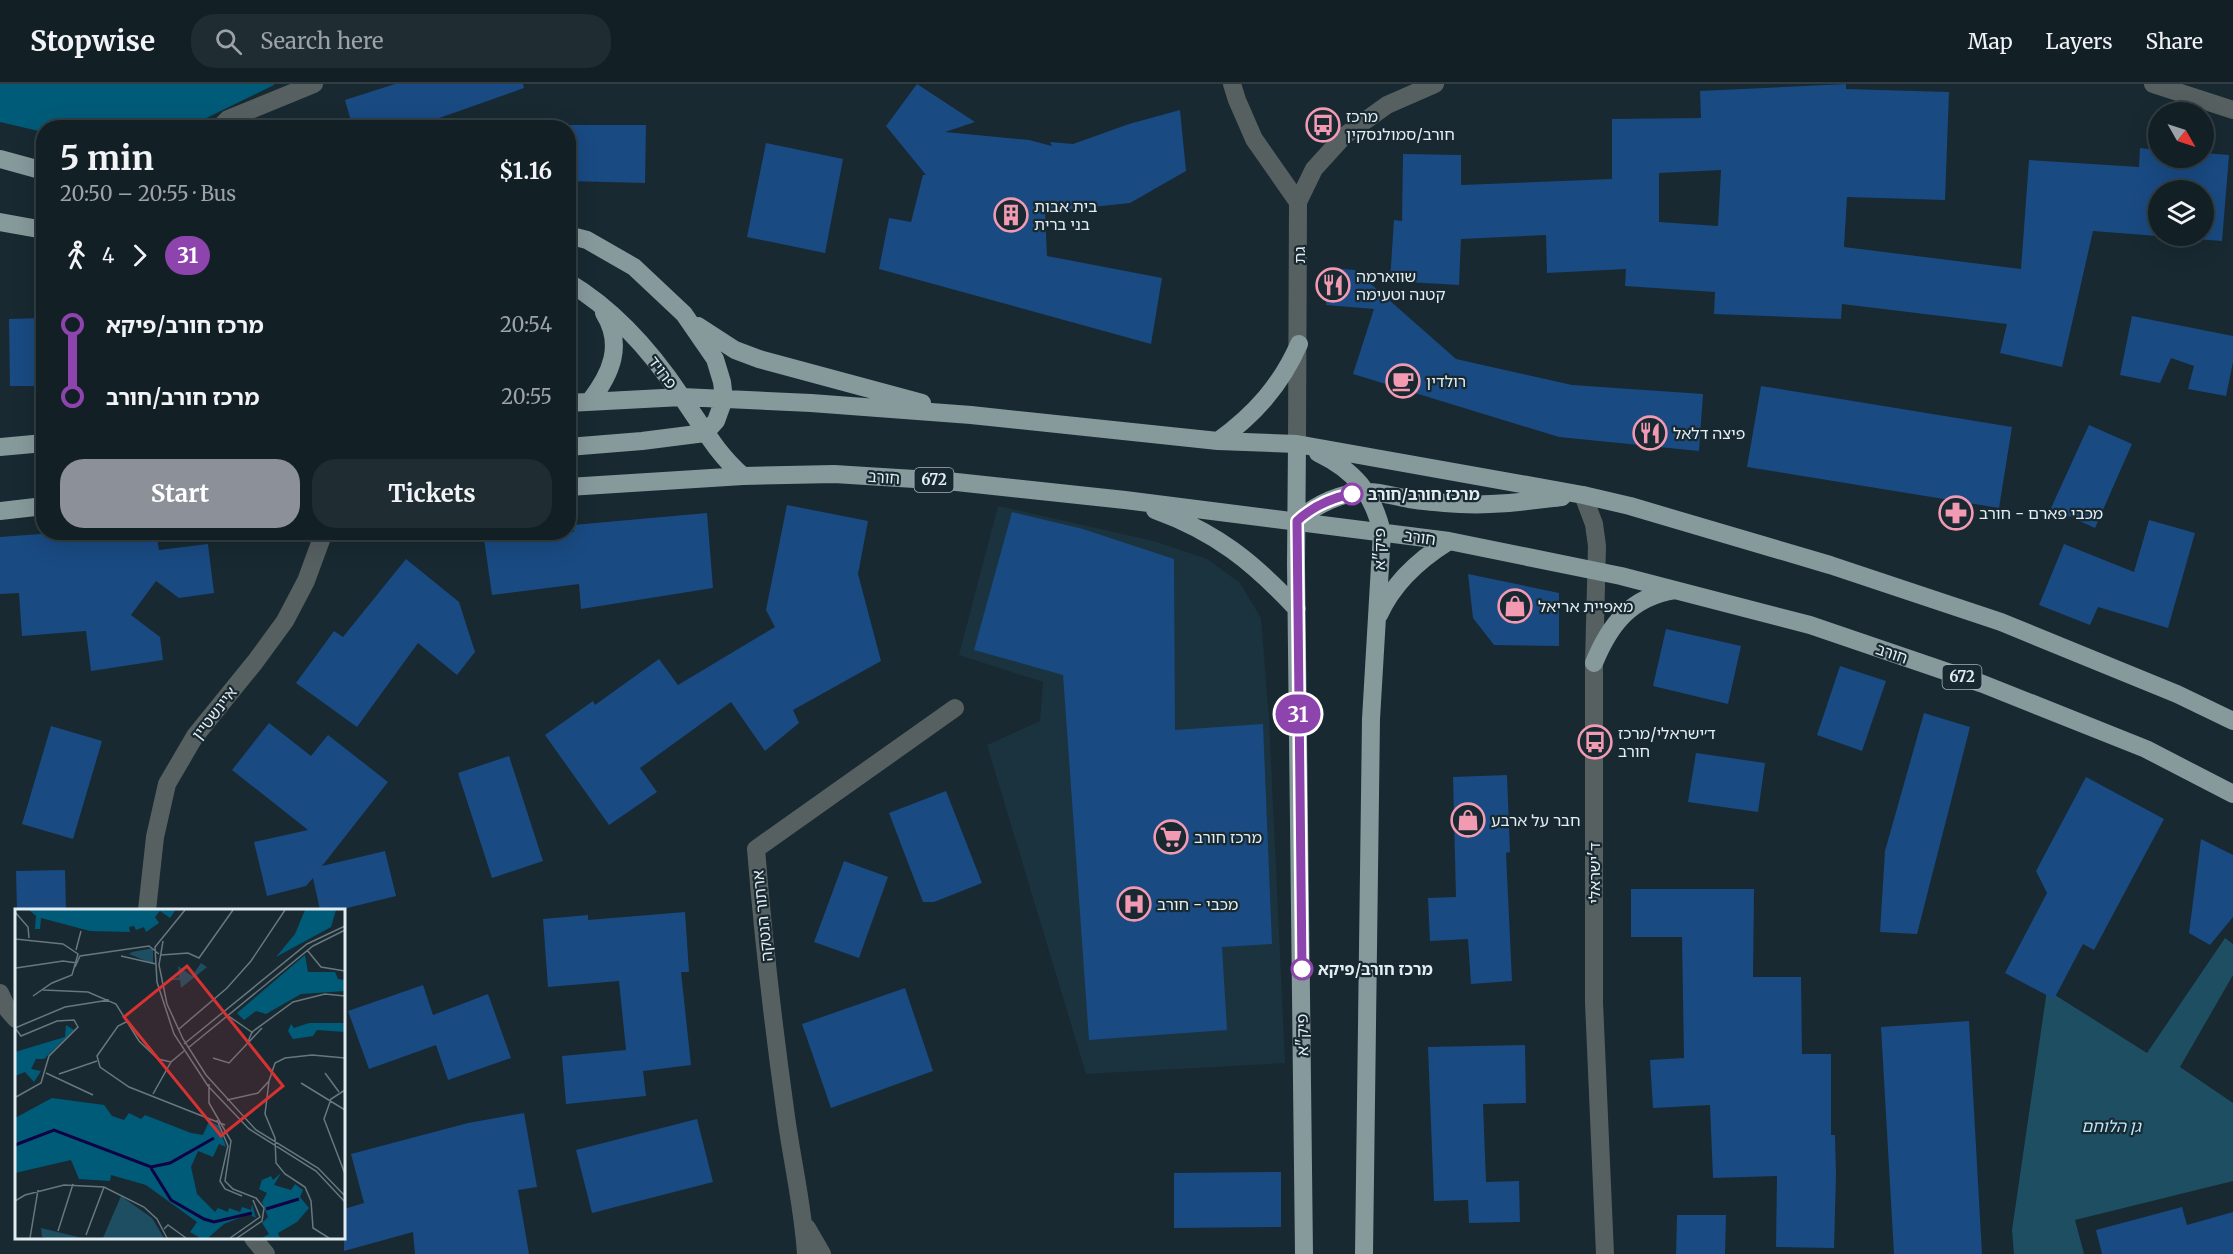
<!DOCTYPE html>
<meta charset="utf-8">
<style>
body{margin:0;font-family:Merriweather,"Noto Sans Hebrew",serif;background:#1f2c32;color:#f1f3f6;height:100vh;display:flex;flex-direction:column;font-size:22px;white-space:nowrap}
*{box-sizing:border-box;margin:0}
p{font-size:20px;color:#9ca2a7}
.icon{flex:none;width:33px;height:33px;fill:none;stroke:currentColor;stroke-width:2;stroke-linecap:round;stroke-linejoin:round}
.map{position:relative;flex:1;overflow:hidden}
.drawer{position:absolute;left:36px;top:36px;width:540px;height:420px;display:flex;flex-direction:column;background:#121f25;border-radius:24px;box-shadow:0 6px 24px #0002,0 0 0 2px #313d42}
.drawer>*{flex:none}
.badge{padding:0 12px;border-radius:20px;font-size:21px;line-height:39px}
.needle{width:39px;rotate:129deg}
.tools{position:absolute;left:2148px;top:18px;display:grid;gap:12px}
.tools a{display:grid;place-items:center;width:66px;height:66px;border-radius:50%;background:#121f25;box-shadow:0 6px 24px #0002,0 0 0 2px #313d42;font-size:30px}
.map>.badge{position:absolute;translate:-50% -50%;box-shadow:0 0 0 3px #fff}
.legs{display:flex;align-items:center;gap:9px;height:66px;padding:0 24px;font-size:20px}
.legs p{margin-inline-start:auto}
.summary{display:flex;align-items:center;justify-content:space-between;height:102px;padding:0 24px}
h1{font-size:33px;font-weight:700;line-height:45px}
.primary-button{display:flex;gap:12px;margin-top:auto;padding:12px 24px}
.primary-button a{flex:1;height:69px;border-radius:24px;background:#8c9099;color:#fff;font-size:24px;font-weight:700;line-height:69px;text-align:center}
.primary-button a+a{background:#1f2c32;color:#f1f3f6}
ul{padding:0 24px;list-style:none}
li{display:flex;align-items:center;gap:21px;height:72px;font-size:22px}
li i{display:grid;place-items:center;width:9px;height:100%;margin:0 8px;background:currentColor}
li i::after{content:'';width:15px;height:15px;margin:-8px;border:4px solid;border-radius:50%;background:#121f25}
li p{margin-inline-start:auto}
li:first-child i{background:linear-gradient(#0000 50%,currentColor 0)}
li:last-child i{background:linear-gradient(currentColor 50%,#0000 0)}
header{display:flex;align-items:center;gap:36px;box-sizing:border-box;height:84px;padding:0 30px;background:#121f25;border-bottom:2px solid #313d42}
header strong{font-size:28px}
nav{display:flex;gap:33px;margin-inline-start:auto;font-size:21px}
.search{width:420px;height:54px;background:#1f2c32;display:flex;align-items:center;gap:15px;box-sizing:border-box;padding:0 21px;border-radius:24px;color:#9ca2a7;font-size:22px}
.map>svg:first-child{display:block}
.built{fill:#1a333e}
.green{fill:#1d4e62}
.forest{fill:#005b78}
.building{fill:#194a82;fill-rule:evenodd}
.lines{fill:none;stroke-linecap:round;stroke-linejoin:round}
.minor{stroke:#576061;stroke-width:18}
.major{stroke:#86999b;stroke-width:18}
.line-1-casing{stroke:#fff;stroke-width:14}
.line-1{stroke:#8e44ad;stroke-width:9}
.stop-1-dot{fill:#fff;stroke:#8e44ad;stroke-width:3}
.labels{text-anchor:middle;stroke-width:4.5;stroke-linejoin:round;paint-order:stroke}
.shield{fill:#182931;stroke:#a5b2b8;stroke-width:1.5}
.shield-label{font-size:15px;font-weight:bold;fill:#e2edf2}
.poi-label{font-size:16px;fill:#e2edf2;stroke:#182931;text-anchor:start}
.street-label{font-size:16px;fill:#e2edf2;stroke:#182931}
.stop-label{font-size:16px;font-weight:bold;fill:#e2edf2;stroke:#182931;text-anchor:start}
.park-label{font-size:16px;font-style:italic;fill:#b9e7fc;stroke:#182931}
.inset-river{fill:none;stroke:#110241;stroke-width:3}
.inset-road{fill:none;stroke:#69777e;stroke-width:1.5}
.view{fill:#d73232;fill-opacity:0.15;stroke:#d73232;stroke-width:3}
.inset-edge{fill:none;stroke:#e2edf2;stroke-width:3}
</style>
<header>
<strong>Stopwise</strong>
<div class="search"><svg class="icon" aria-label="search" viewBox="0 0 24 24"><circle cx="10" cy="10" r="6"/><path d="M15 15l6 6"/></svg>Search here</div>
<nav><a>Map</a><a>Layers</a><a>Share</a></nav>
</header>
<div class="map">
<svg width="2233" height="1170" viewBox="0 0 2233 1170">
<rect width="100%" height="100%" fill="#182931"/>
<path class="built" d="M998 422 1154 457 1207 475 1240 499 1261 534 1269 634 1285 979 1086 990 987 661 1040 637 1043 598 959 571Z"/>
<path class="green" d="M2225 854 2233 860V891L2180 983 2233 1019V1097L2075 1136 2084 1170H2014L2012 1146 2047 906 2147 969Z"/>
<path class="forest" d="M0 0H274V1L188 43 44 44 43 48 0 38Z"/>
<path class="building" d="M395 0H523L524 4 411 44H353L345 16Z
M917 0 975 38 945 48 1029 56 1052 62 1050 58 1073 60 1129 40 1180 26 1186 87 1130 119 1045 128 1047 172 1162 194 1151 260 879 185 889 134 911 138 923 91H926L886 42Z
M1846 0V5L1949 8 1945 116 1847 113 1844 163 2021 185 2029 76 2139 83 2140 64 2158 66V74H2204V69L2229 71 2222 157 2093 147 2062 283 2000 269 2007 240 1842 220 1841 235 1714 230 1715 208 1625 202 1626 185 1547 189 1546 151 1461 155 1459 201 1390 197 1394 136 1402 137 1403 70 1461 71V101L1612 95V35L1701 34 1700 7ZM1721 86 1718 142 1659 138V89ZM2158 106H2204V152H2158Z
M568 41H646L645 99 568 97Z
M766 59 843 75 825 169 747 153Z
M1329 184 1355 186 1456 275 1572 301 1703 310 1699 367 1559 353 1353 290 1374 225 1326 221Z
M2132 232 2233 252V278L2226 312 2188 305 2194 282 2171 274 2160 299 2120 291Z
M44 234V302H10L9 235Z
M1761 302 2012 343 1999 424 1747 383Z
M2089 341 2132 360 2095 444 2051 424Z
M787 421 868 437 858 490 881 577 793 626 799 639 765 667 731 618 640 684 657 708 609 741 545 651 593 617 595 621 659 575 678 601 775 543 766 526Z
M1012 428 1083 445 1174 475 1175 646 1263 640 1272 860 1222 863 1227 946 1089 956 1063 591 974 566Z
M707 429 713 504 581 525 579 500 492 511 483 448H574L573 441Z
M2149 436 2195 449 2168 544 2098 523 2090 541 2039 521 2064 460 2134 488Z
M67 448H156L159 466 208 460 214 509 179 514 156 497 131 531 160 553 163 576 91 587 86 547 22 552 19 509 0 510V453Z
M406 475 459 518 475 568 457 591 418 559 357 643 296 599 334 547 343 553Z
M1468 490 1559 509V562L1494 561 1473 534Z
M1666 545 1741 562 1728 620 1653 602Z
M1840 582 1886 597 1862 667 1817 651Z
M1924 629 1970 643 1917 850 1880 848 1885 767Z
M269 639 311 672 328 651 388 698 322 782 385 767 396 812 339 826H320L313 794 306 802 267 812 254 758 308 746 232 686Z
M51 642 102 657 73 755 22 740Z
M1696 669 1765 679 1758 728 1688 718Z
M509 672 543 777 492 794 458 689Z
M1507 691 1510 768 1506 769 1512 897 1471 900 1468 855 1430 857 1428 814 1456 813 1453 693Z
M2086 693 2164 735 2094 866 2083 860 2054 915 2005 889 2047 809 2036 787Z
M946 707 982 799 934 818H923L889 729Z
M2201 755 2233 771V833L2210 861 2189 849Z
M844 777 888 793 859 874 814 858Z
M65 786 66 826H17L16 787Z
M1631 805H1754L1753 893H1801L1802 970H1831V1051H1835L1836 1090 1834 1164 1776 1163 1777 1092 1713 1094 1710 1021 1653 1024 1650 976 1684 974 1682 853H1631Z
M685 828 689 888H681L691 981 643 987 646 1012 566 1020 562 972 626 966 619 897 548 903 543 835 588 831V836Z
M423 901 433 931 488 910 511 974 448 996 436 961 369 985 348 927Z
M905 904 933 987 831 1024 802 940Z
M1969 937 1982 1170H1894L1881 943Z
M1525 961 1526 1019 1483 1020 1486 1098 1519 1097 1520 1138 1469 1139 1468 1116 1434 1117 1428 963Z
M524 1029 537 1103 518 1106 529 1170H415L413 1148 344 1167V1125L364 1119 351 1070 468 1039Z
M697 1035 713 1098 592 1129 576 1066Z
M1281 1088V1143L1174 1144V1089Z
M2182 1123 2187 1141 2233 1128V1170H2102L2096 1146Z
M1677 1131H1726L1725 1170H1676Z"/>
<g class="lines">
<path class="minor" d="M1232 0 1237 16 1254 55 1298 118 1297 360
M2153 0 2233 26
M219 44 228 35 314 0
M1298 118 1314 85 1344 52 1387 21 1435 0
M1583 411 1594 440 1597 462 1594 579V918L1605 1170
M147 826 155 753 167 700 195 652 255 578 285 537 306 497 324 448
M0 909 8 926 16 935
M807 1144 822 1170
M253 1154 266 1170
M806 1170C803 1121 791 1073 785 1025 773 939 763 852 756 765L955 624"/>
<path class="major" d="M0 75 44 87
M0 138 44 146
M568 151 587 156 634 183 684 230 715 275 722 298 724 315 716 337 705 349 642 357 568 363
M568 198C615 226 651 267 681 312 701 340 716 369 743 392
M698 242 735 266 759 275 922 319
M590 317C611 290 624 261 604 229
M568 319 682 313 811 319 971 331 1218 357 1297 360 1583 411 1630 422 1830 481 2001 538 2177 610 2233 637
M1218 357C1255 330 1281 301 1299 260
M1297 360 1296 480 1304 1170
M0 363 44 359
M1318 369C1355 387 1372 408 1382 448L1371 635 1364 1170
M568 403 743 392 834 390 947 397 1125 416 1449 457 1621 492 1810 541 1983 600 2146 665 2233 710
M1155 426C1216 448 1253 478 1297 525
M0 427 44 422
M1297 437C1315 421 1343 407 1368 408 1382 408 1396 413 1409 415 1426 418 1443 419 1460 420 1495 422 1528 417 1562 413
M1379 531C1393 499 1420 475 1449 457
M1594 579C1610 540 1631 513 1675 506"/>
</g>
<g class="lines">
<defs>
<path id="line-1" d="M1302 885 1297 437C1312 423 1331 414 1352 410"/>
</defs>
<use href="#line-1" class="line-1-casing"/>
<use href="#line-1" class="line-1"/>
</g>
<defs>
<symbol id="bus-ring" viewBox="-11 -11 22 22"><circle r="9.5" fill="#182931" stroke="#f19ab2" stroke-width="1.5"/><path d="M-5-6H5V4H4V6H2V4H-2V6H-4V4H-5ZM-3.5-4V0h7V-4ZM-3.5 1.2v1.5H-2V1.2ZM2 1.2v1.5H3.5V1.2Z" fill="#f19ab2"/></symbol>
<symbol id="building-ring" viewBox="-11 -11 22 22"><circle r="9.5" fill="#182931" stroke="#f19ab2" stroke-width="1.5"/><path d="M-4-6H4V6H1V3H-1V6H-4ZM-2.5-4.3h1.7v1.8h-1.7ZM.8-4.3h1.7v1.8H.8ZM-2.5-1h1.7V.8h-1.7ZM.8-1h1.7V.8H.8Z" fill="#f19ab2"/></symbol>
<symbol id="restaurant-ring" viewBox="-11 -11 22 22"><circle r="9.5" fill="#182931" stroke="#f19ab2" stroke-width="1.5"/><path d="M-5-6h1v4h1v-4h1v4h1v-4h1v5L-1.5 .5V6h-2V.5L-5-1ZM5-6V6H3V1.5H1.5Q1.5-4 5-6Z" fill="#f19ab2"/></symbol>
<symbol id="cafe-ring" viewBox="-11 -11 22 22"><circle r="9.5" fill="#182931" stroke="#f19ab2" stroke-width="1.5"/><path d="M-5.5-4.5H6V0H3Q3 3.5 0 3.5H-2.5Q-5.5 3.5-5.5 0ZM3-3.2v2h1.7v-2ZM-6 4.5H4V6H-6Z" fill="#f19ab2"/></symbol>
<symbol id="pharmacy-ring" viewBox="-11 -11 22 22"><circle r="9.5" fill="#182931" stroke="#f19ab2" stroke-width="1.5"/><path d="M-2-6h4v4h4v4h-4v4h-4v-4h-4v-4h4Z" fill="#f19ab2"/></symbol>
<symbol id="shop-ring" viewBox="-11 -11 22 22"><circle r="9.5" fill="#182931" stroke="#f19ab2" stroke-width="1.5"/><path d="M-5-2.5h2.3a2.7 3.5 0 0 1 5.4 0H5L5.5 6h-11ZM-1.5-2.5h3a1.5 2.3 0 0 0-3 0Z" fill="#f19ab2"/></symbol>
<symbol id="supermarket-ring" viewBox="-11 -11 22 22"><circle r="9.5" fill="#182931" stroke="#f19ab2" stroke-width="1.5"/><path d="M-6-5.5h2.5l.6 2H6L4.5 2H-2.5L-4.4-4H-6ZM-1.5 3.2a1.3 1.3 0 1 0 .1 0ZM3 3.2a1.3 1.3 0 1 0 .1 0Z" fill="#f19ab2"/></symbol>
<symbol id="hospital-ring" viewBox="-11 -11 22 22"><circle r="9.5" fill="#182931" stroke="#f19ab2" stroke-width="1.5"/><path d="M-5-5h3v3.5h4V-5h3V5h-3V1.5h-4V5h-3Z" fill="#f19ab2"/></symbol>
</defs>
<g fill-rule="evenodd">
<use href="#bus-ring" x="1304" y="22" width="38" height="38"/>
<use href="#building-ring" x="992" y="112" width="38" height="38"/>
<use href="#restaurant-ring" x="1314" y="182" width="38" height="38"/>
<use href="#cafe-ring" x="1384" y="278" width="38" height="38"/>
<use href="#restaurant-ring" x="1631" y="330" width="38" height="38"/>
<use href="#pharmacy-ring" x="1937" y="410" width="38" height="38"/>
<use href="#shop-ring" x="1496" y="503" width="38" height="38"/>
<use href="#bus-ring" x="1576" y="639" width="38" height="38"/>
<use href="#shop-ring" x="1449" y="717" width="38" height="38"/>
<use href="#supermarket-ring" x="1152" y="734" width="38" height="38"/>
<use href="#hospital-ring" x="1115" y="801" width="38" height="38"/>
</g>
<g class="stop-1-dot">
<circle cx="1352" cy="410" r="10"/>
<circle cx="1302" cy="885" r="10"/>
</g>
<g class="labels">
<g class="shield">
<rect x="914.5" y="384" width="39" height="24" rx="4.5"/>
<rect x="1942.5" y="581" width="39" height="24" rx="4.5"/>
</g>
<g class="shield-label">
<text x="934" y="401">672</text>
<text x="1962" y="598">672</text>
</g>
<g class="poi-label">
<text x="1346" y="38">מרכז<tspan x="1346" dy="18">חורב/סמולנסקין</tspan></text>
<text x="1034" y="128">בית אבות<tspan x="1034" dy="18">בני ברית</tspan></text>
<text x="1356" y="198">שווארמה<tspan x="1356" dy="18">קטנה וטעימה</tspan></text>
<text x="1426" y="303">רולדין</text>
<text x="1673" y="355">פיצה דלאל</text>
<text x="1979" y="435">מכבי פארם - חורב</text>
<text x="1538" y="528">מאפיית אריאל</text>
<text x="1618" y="655">ד׳ישראלי/מרכז<tspan x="1618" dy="18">חורב</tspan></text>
<text x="1491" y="742">חבר על ארבע</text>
<text x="1194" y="759">מרכז חורב</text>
<text x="1157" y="826">מכבי - חורב</text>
</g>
<g class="street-label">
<text transform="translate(1299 171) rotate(-90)" y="6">גת</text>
<text transform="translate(663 288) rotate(53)" y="6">פרויד</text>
<text transform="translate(884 393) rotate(4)" y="6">חורב</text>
<text transform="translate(1420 453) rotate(8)" y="6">חורב</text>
<text transform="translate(1379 465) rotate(-90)" y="6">פיק"א</text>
<text transform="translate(1892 569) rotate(19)" y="6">חורב</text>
<text transform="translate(214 629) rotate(-52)" y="6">איינשטיין</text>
<text transform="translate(1594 789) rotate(-90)" y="6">ד'ישראלי</text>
<text transform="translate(762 832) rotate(-96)" y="6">ארתור הנטקה</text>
<text transform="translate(1302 951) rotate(-91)" y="6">פיק"א</text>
</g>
<g class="stop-label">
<text x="1368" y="416">מרכז חורב/חורב</text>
<text x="1318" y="891">מרכז חורב/פיקא</text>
</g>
<g class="park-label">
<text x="2111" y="1048">גן הלוחם</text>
</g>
</g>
<g transform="translate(15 825)">
<rect width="330" height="330" fill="#182931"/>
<path d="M138 39V55L114 45 117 43ZM186 54 192 58 166 79 165 71H155L164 68 163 57 177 67ZM106 287 137 309 149 329H88ZM26 319 67 329H32L27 328Z" fill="#1d4e62"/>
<path d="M14 1H158L160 2 155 9 145 2 140 8 144 14 131 23 129 18 121 21 119 17 114 18 115 23 75 22 26 9 25 20H20L21 7ZM290 1H321L316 18 261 48 280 25ZM290 46 293 63H320L323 70 330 71V82L286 85 251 105 241 102 229 111 222 104ZM294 114H330V123L302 121 298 127 278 130 273 122 276 115 279 119ZM51 116 59 121 29 150H21L16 160 26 162 19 173 10 163 0 167V143L50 128ZM37 189 89 196 97 207 109 211 114 204 126 210 130 206 176 224 188 226 194 212 204 217 211 238 204 235 198 248 183 242 176 258 182 285 200 303 203 299 213 303 214 299 225 303 227 298 236 301 237 295 241 309 234 305 209 315 193 329H185L175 323 182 313 131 276 96 266 95 272 64 270 56 251 0 264V209ZM266 264 259 276 276 281 280 275 288 281 285 288 294 299 282 313 263 324 265 329H247L254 325 247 314 253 308 247 293 252 284 244 280 247 271 256 267 258 271Z" fill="#005b78"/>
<path class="inset-river" d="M0 236 39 221 136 258 155 254 199 229M136 259 156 291 189 310 199 313 237 304M251 300 284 290"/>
<path class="inset-road" d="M170 1 140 38 142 73 159 125 193 177 234 220 301 262 330 293M0 3 13 18 14 29M0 30 48 35 63 45 57 66 37 74 18 87M148 32 144 56 152 95 168 130 191 166 241 221 303 259 330 287M61 41 66 22M292 41 306 58 330 62M146 46 173 44 184 49 218 1M106 47 141 55M60 58 65 47 134 37 144 45M1 59 48 52 62 54M28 81 73 83 101 95 124 132 143 150 156 153M212 106 238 124M113 112 103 117 82 147 85 158 114 178 210 216M0 119 6 127 42 112 59 111 63 118 34 147 26 174 1 188M0 119 50 98 94 91M164 120 212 79 236 52 270 1M169 135 292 35 330 17M232 135 237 123 278 93 310 85 330 87M173 139 298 37 330 21M198 149 214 154 247 119M31 164 78 186M310 164 324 183M44 165 82 152M254 172 250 205 260 229 261 254 270 265 290 278 296 292 298 319 314 329M286 174 330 201M194 175V194L216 232 210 272 218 280 241 289 249 299 247 312 222 329M330 181 316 190 309 210 330 265M138 185 156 153 169 142M212 191 243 184 254 172 260 154 270 149 297 146 330 149M202 211 213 237 205 272 210 280 227 287M0 292 10 286 49 276 89 278 129 298 142 310 152 329M149 320 153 316 171 329M43 322 58 275M71 326 89 278M15 329 23 281M215 329 245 308 238 291"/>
<path class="view" d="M172 57 268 177 206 227 109 108Z"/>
<rect width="330" height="330" class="inset-edge"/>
</g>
</svg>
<div class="tools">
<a><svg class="needle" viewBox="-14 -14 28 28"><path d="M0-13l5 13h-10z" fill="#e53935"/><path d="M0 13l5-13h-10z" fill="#9ca2a7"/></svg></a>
<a><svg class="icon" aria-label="layers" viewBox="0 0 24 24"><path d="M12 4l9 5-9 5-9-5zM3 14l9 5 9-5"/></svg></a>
</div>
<b class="badge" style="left:1298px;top:630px;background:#8e44ad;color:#fff">31</b>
<section class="drawer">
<div class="summary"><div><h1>5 min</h1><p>20:50 – 20:55 · Bus</p></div><b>$1.16</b></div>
<div class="legs"><svg class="icon" aria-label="walk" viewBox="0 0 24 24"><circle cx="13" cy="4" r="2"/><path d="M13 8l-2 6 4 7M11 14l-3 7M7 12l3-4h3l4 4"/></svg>4<svg class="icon" aria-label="forward" viewBox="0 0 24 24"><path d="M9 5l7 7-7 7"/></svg><b class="badge" style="background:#8e44ad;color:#fff">31</b></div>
<ul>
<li><i style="color:#8e44ad"></i><b>מרכז חורב/פיקא</b><p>20:54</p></li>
<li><i style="color:#8e44ad"></i><b>מרכז חורב/חורב</b><p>20:55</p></li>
</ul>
<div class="primary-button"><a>Start</a><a>Tickets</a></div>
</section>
</div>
